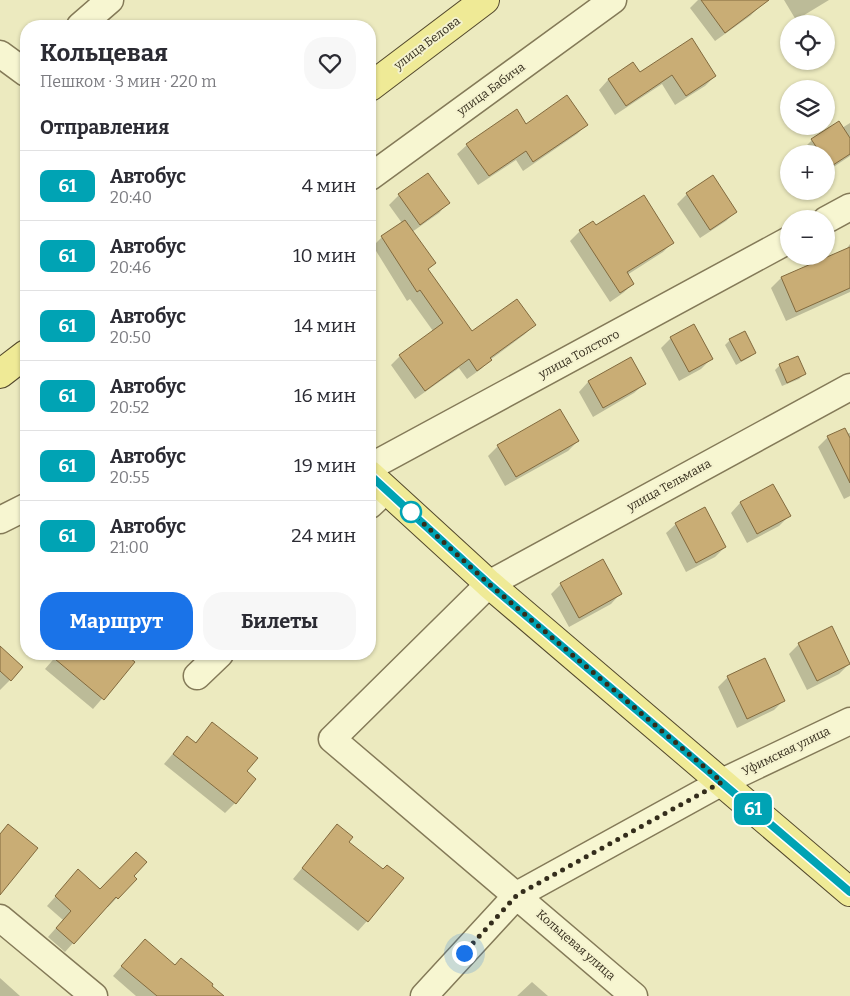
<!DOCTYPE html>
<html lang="ru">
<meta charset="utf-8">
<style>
body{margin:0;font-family:Bitter,serif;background:#f7f7f7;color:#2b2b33;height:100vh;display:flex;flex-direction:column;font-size:19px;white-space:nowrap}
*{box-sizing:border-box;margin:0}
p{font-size:16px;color:#7c7c81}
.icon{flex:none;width:28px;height:28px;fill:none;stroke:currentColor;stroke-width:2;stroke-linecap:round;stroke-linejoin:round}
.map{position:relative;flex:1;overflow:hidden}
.drawer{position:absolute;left:20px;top:20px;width:356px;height:640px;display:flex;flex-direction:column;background:#fff;border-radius:20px;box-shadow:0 1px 4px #0004}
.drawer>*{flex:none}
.badge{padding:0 10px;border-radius:8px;font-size:18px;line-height:32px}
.tools{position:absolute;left:780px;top:15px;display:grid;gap:10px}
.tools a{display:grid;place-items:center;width:55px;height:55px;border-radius:50%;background:#fff;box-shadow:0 1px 4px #0004;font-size:25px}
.you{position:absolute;width:25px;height:25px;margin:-12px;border:4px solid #fff;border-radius:50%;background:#1a73e8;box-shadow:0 0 0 8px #1a73e833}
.map>.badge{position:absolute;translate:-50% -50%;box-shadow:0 0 0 2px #fff}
h2{padding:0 20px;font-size:19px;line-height:45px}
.round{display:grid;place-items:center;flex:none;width:52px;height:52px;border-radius:20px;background:#f7f7f7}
.head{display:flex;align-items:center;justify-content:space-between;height:85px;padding:0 20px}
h1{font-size:24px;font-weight:700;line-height:38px}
.primary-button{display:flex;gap:10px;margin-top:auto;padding:10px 20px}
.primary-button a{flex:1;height:58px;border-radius:20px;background:#1a73e8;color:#fff;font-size:20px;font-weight:700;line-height:58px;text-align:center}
.primary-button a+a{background:#f7f7f7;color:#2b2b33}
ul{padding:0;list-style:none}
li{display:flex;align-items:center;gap:15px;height:70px;padding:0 20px;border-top:1px solid #e1e1e2}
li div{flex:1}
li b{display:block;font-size:19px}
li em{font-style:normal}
li .badge{min-width:55px;font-weight:700;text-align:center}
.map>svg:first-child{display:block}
.shadow{fill:#0003}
.building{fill:#c9ad75;stroke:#826a3e}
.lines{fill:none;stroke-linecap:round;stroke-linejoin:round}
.minor-casing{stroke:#847a58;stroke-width:29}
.major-casing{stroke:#52472c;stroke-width:30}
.minor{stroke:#f7f6d1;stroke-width:26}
.major{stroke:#efea96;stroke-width:28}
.line-casing{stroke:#fff;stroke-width:11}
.line{stroke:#00a3b4;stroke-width:8}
.walk{stroke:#342d1c;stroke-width:5;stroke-dasharray:0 9}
.stop-dot{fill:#fff;stroke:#00a3b4;stroke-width:2.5}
.labels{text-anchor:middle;stroke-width:4;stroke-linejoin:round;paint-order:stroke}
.street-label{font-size:12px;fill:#342d1c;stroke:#f4f2ce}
</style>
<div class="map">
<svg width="850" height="996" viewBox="0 0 850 996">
<rect width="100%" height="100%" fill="#eceabf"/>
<path class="shadow" d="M698 0H756L760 6 750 16 715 41 690 8Z
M784 0H829L796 20Z
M633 64 639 73 715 76 705 86 675 105 662 84 615 115 599 90 608 80Z
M850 123V156L826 172V154H805L802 150 812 140 842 128Z
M587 124 577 134 523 171 516 160 478 185 457 154 467 145 526 125Z
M428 174 448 203 439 213 412 232 435 263 427 270 471 333 534 325 525 334 490 360 481 369 467 379 459 368 415 399 391 365 400 356 433 331 410 299 407 301 373 246 370 250V238L375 244 382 237 402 223 389 205 399 195Z
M687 194 735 212 726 221 700 238 677 204Z
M593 223 595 227 672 243 663 252 627 275 633 284 623 293 610 302 570 241 580 231Z
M850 244V292L786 321 771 288 781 278 845 251Z
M693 326 711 359 701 369 679 381 661 348 671 338Z
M730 340 755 353 750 357 736 365 725 345Z
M630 359 644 384 634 393 593 417 579 392 588 382Z
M780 365 804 374 799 379 782 386 775 370Z
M850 433V496L844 499 818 447 828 437Z
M578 441 568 451 505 486 488 456 498 446Z
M773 486 789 516 779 526 747 543 731 513 740 503Z
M676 524 725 547 715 557 686 572 666 533Z
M561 584 620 594 611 604 569 627 551 594Z
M831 628 849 664 839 674 807 690 789 654 799 644Z
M0 648 10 680 0 690Z
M58 654H123L133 663 93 709 45 669Z
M728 677 784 700 774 710 737 728 718 687Z
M212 724 245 772 235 803 225 813 164 764 187 737 195 743Z
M337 826 367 921 358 931 293 879Z
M132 876 135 879 108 907 107 905 65 952 48 937 63 920 47 906 70 880 100 890Z
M135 951 174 966 210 986 222 996H136L113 976Z
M0 978 20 996H0Z
M532 982 548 996H517Z"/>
<path class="building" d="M701 0H769L725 33Z
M692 38 716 76 686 96 672 75 626 106 608 79 633 62 640 72Z
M567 95 588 125 533 162 526 151 489 176 466 144 517 109 526 124Z
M839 121 850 138V154L830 167 826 162V154H821L811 139Z
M428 173 450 203 420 225 398 194Z
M713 175 737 212 710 230 686 193Z
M644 195 674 243 627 272 634 284 620 293 579 230 593 221 596 225Z
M405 220 436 263 428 269 472 331 517 299 536 325 490 358 492 360 477 371 469 359 425 391 399 355 443 323 420 290 417 292 381 236Z
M850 247V288L796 312 781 277Z
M694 324 713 359 689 372 670 337Z
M745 331 756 353 741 361 729 339Z
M798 356 806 374 787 383 779 364Z
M631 357 646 384 603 408 588 381Z
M560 409 579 441 516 477 497 445Z
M845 428 850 438V483L827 436Z
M773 484 791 516 757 534 740 502Z
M705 507 726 547 696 563 675 523Z
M603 559 622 594 579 618 560 583Z
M832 626 850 664 817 681 798 643Z
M0 646 23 667 11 681 0 671Z
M49 654H125L135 662 104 700Z
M765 658 785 701 747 719 727 676Z
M212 722 258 758 247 771 256 779 236 804 173 754 187 736 196 743Z
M8 824 38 848 0 895V834Z
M337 824 353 837 349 842 383 869 387 865 404 878 368 922 302 868Z
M136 852 147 862 134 876 137 879 118 899 116 897 74 944 56 928 71 911 55 896 78 869 100 889Z
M145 939 175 965 181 958 213 984 212 986 224 996H157L121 966Z"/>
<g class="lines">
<defs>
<path id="minor" d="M80 26 110 0
M0 54 26 73
M370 177 613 0
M826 220 850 207
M370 467 789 240
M370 505 386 490
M0 520 26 507
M197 676 220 654
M0 918 94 996
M424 996 517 895 722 782 850 721
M634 996 332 739 489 584 850 387"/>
<path id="major" d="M370 87 485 0
M0 374 26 354
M370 475 489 584 850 892"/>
</defs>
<use href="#minor" class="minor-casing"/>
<use href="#major" class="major-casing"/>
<use href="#minor" class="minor"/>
<use href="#major" class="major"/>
</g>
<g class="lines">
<defs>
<path id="line" d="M370 475 489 584 850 892"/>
</defs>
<use href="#line" class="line-casing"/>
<use href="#line" class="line"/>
<path class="walk" d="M411 512 489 584 722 782 517 895 464 953"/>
</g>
<circle class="stop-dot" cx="411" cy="512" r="10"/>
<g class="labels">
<g class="street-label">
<text transform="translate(427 43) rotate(-37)" y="4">улица Белова</text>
<text transform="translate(491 89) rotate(-36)" y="4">улица Бабича</text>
<text transform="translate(579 354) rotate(-28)" y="4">улица Толстого</text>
<text transform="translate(669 485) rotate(-29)" y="4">улица Тельмана</text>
<text transform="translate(786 751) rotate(-26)" y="4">Уфимская улица</text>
<text transform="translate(576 945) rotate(41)" y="4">Кольцевая улица</text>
</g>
</g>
</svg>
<div class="tools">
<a><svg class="icon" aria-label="locate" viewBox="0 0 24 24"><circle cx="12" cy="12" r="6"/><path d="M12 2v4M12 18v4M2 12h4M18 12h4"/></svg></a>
<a><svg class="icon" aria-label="layers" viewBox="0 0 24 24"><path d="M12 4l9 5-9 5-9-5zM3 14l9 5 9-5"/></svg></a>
<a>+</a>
<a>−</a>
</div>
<div class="you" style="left:464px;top:953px"></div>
<b class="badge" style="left:753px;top:809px;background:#00a3b4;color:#fff">61</b>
<section class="drawer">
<div class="head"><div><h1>Кольцевая</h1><p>Пешком · 3 мин · 220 m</p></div><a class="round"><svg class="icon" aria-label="heart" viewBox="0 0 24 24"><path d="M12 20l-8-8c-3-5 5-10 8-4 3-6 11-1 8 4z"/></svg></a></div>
<h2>Отправления</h2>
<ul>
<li><span class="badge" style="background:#00a3b4;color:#fff">61</span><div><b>Автобус</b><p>20:40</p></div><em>4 мин</em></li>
<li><span class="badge" style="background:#00a3b4;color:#fff">61</span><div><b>Автобус</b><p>20:46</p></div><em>10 мин</em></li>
<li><span class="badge" style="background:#00a3b4;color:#fff">61</span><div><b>Автобус</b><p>20:50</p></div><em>14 мин</em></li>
<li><span class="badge" style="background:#00a3b4;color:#fff">61</span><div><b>Автобус</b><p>20:52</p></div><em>16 мин</em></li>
<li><span class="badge" style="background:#00a3b4;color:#fff">61</span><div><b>Автобус</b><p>20:55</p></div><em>19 мин</em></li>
<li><span class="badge" style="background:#00a3b4;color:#fff">61</span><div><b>Автобус</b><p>21:00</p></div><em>24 мин</em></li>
</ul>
<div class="primary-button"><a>Маршрут</a><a>Билеты</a></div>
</section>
</div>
